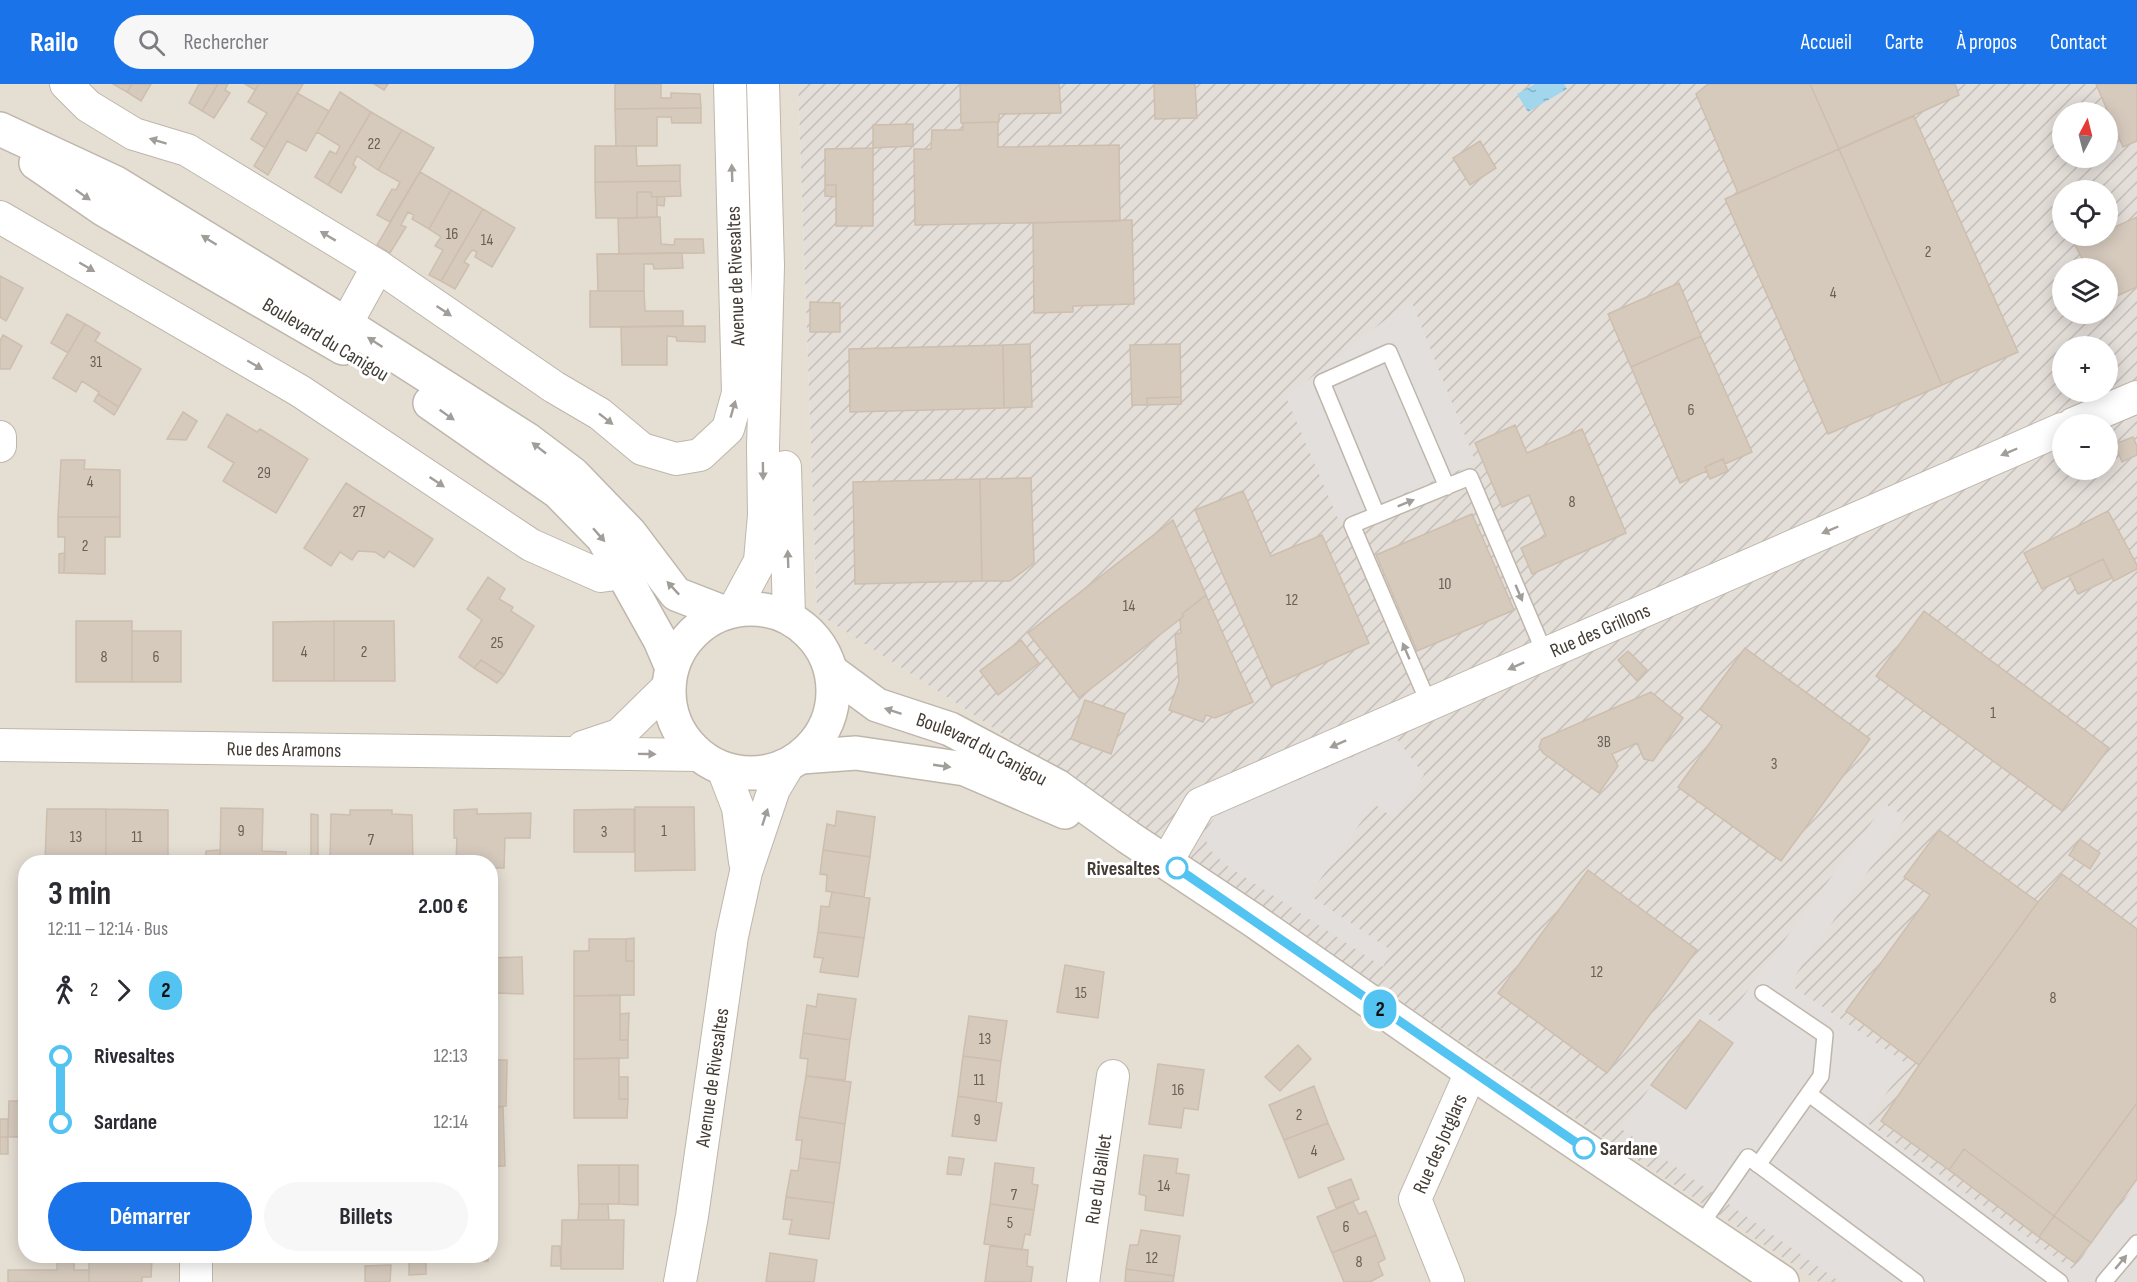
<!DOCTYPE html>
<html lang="fr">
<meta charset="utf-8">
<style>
body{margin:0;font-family:"Sofia Sans Condensed",sans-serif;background:#f7f7f7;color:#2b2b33;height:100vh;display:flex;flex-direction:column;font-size:22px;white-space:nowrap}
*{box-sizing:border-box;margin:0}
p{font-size:20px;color:#7c7c81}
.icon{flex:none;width:33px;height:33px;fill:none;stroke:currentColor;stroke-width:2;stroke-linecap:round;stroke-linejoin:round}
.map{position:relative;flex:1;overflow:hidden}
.panel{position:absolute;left:18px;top:771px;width:480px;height:408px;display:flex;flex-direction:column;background:#fff;border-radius:24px;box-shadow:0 3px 15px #0003}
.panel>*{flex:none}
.badge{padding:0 12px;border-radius:20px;font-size:21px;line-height:39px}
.needle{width:39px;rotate:7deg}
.fabs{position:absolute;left:2052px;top:18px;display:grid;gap:12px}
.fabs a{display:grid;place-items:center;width:66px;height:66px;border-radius:50%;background:#fff;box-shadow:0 3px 15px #0003;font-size:30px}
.map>.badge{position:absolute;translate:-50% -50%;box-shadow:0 0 0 3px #fff}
.legs{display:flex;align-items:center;gap:9px;height:66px;padding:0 30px;font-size:20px}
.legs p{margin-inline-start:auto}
.headline{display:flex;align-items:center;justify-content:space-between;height:102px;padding:0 30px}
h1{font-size:33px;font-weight:700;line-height:45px}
.cta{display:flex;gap:12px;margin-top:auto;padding:12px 30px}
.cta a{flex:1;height:69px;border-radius:36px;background:#1a73e8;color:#fff;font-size:24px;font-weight:700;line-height:69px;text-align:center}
.cta a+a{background:#f7f7f7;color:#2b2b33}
ul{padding:0 30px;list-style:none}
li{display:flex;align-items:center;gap:21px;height:66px;font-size:22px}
li i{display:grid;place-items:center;width:9px;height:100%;margin:0 8px;background:currentColor}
li i::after{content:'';width:15px;height:15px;margin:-8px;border:4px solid;border-radius:50%;background:#fff}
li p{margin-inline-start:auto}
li:first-child i{background:linear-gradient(#0000 50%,currentColor 0)}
li:last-child i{background:linear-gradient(currentColor 50%,#0000 0)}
header{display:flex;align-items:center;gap:36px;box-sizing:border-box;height:84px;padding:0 30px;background:#1a73e8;color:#fff}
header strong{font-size:28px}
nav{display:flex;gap:33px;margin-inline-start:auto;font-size:21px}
.search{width:420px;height:54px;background:#f7f7f7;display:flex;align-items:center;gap:15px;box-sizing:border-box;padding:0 21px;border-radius:33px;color:#7c7c81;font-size:22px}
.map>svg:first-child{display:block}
.residential{fill:#e5ded3;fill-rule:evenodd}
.industrial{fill:url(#industrial-furrows);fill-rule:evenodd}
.parking{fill:#e2dfdd}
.water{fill:url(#water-ripples)}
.building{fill:#d6cabd;stroke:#cdbeae;stroke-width:1.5}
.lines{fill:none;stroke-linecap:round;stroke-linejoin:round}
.service-casing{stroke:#bfb6ab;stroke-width:18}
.minor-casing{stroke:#bfb6ab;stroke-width:34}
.tertiary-casing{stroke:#bfb6ab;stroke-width:36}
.service{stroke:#fff;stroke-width:15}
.minor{stroke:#fff;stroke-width:32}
.tertiary{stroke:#fff;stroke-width:33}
.oneway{fill:#a19e9a}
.line-1-casing{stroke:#fff;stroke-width:14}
.line-1{stroke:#53c4f1;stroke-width:9}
.stop-1-dot{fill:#fff;stroke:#53c4f1;stroke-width:3}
.labels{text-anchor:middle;stroke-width:6;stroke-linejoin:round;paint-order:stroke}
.number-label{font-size:16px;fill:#686057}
.street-label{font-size:20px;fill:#433c35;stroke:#fff}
.stop-label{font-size:20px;font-weight:bold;fill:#433c35;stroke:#fff;text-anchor:end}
</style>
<header>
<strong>Railo</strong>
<div class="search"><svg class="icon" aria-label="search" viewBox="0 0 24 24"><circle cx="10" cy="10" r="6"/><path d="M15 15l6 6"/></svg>Rechercher</div>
<nav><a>Accueil</a><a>Carte</a><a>À propos</a><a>Contact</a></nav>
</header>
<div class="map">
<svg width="2137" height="1198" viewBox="0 0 2137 1198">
<defs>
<pattern id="industrial-furrows" width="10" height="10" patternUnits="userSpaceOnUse" patternTransform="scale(1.5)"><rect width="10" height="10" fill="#e4ded9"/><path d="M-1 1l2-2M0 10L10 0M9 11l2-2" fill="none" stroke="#c5bfbb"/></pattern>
<pattern id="water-ripples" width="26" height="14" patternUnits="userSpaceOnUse" patternTransform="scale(1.5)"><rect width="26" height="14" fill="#a2d6ed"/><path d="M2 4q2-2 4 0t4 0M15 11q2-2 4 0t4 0" fill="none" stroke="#86afc1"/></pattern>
</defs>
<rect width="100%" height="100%" fill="#f1ece4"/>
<path class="residential" d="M0 0H798L817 529 953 617 1819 1198H0ZM26 778H490V1172H26Z"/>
<path class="industrial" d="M798 0H2137V1198H1819L953 617 817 529ZM2062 28H2108V74H2062ZM2062 106H2108V152H2062ZM2062 184H2108V230H2062ZM2062 262H2108V308H2062ZM2062 340H2108V386H2062Z"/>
<path class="parking" d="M1411 216 1476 379 1339 437 1286 313Z
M1396 654 1424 691 1394 734 1374 720 1309 811 1391 866 1383 883 1226 781 1209 765 1204 749 1216 732 1222 729Z
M1885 720 1906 733 1789 900 1907 980 1866 1038 2073 1186 2137 1099V1198H1840L1620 1044 1706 928 1723 940Z"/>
<path class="water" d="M1535 0H1564L1567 5 1528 28 1517 10Z"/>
<path class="building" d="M113 0H132L127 8Z
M132 0H151L141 17 127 8Z
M199 0H218L202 27 189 19Z
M218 0H228L225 6 230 9 214 34 202 27Z
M245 0H259L255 6Z
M259 0H303L265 64 251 55 267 29 248 18Z
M374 0H388L384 6Z
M615 0H661V14H671V9L700 10 701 24 615 25Z
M960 0H1059L1061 29 999 30V38L961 39Z
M1154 0H1195L1197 34 1155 35Z
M1708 0H1810L1839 65 1738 109 1696 10Z
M1810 0H1955L1959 11 1839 65Z
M2096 0H2137V57L2123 63Z
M340 8 371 28 328 101 315 93 330 67 336 70 340 62 317 48Z
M297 9 329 27 306 67 287 57 268 91 254 82Z
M701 24V39H672L671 33H657V62H616L615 25Z
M371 28 402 46 378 86 357 72 353 80 356 83 341 109 328 101Z
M1914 32 2018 268 1942 301 1839 65Z
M998 38V63L1119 61 1120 137 915 141 914 65H931L932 46H963V39Z
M913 40V62L873 64V41Z
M402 46 434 64 390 138 377 131 392 105 396 106 400 98 378 86Z
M1480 57 1496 84 1470 101 1453 74Z
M595 62H636L637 82 680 81V97L595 98Z
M873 64V142H836V101H825V65Z
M1839 65 1942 301 1828 350 1725 115Z
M420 88 451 106 429 145 412 135 414 131 408 128 401 141 406 143 390 169 377 161Z
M680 97 681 112 652 113 651 108H637V134H596L595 98Z
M825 101H836V113L825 112Z
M451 106 483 125 441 197 429 191 443 166 435 162 441 153 429 145Z
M637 108H651L652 113H657V133L637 134Z
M657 113H665L664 122 657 121Z
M483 125 515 144 492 183 475 173 477 168 472 166 464 178 469 181 455 205 441 197Z
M660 133 661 160 674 161 675 155H703L704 169 619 170 618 134Z
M2137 133V203L2108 216V184H2087L2075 161 2096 152H2108V146Z
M1132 136 1134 220 1073 222V228L1034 229 1033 139Z
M682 169 683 184 654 185 653 180H644V207H598L597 170Z
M0 192 23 204 6 237 0 233Z
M1679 199 1701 252 1631 283 1608 230Z
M590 207H644L645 227H683V242L590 243Z
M810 218 840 219V248H810Z
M67 230 85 240 68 269 51 259Z
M85 240 100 249 95 257 141 285 119 323 98 310 99 308 82 297 76 308 53 294Z
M705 242V258L677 257 676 253 667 252V281H622L621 243Z
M3 251 22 262 10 285H0V257Z
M1701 252 1752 368 1725 380 1723 375 1705 383 1707 387 1680 399 1631 283Z
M1030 260 1032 323 1004 324 1003 261Z
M1180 260 1181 313 1147 314V321H1132L1130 261Z
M1003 261 1004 324 850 328 849 265Z
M98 310 119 323 114 331 94 317Z
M1181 313V320L1147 321V314Z
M183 328 197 337 186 356 167 355Z
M227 330 257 348 260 345 308 375 276 429 223 397 234 379 208 363Z
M1515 341 1527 369 1582 345 1626 449 1532 490 1521 464 1546 452 1529 411 1502 423 1475 359Z
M2133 353 2137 362V371L2122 378 2115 360Z
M1723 375 1728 387 1710 395 1705 383Z
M61 376H85L84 385 120 386V433H58Z
M1031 394 1034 479 1010 497H982L980 395Z
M980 395 982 497 855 500 853 398Z
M346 399 433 455 414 483 389 467 384 474 375 468 358 467 352 476 340 468 331 482 304 464Z
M1243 407 1271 472 1322 451 1369 559 1271 602 1195 426Z
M2108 427 2137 481V485L2114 497 2103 475 2042 505 2024 469Z
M1472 430 1514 526 1417 567 1376 471Z
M58 433H120V453H105V490L64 489 65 453H58Z
M1173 436 1206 511 1182 530 1184 532 1079 614 1028 549Z
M65 469 64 489H59V470Z
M2103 475 2112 494 2078 510 2069 492Z
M488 493 505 505 499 515 513 523 511 527 534 542 504 591 481 576 474 584 459 573 482 536 467 525Z
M1206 511 1253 618 1215 634 1206 631 1203 638 1169 626 1179 597 1175 550 1181 549 1180 535 1184 532 1182 530Z
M1924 527 2109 664 2062 727 1876 592Z
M76 537H132V598H76Z
M334 537H394L395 597H334Z
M334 537V597H273V538Z
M132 547H181V598H132Z
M1021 556 1039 579 998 611 980 587Z
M1745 564 1870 655 1781 777 1678 703 1722 642 1700 625Z
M1628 567 1647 586 1637 597 1618 576Z
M481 576 504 591 497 599 474 584Z
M1651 608 1683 634 1653 677 1644 675 1637 659 1612 670 1618 682 1599 709 1543 669 1539 663 1542 655Z
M1085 616 1125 630 1111 670 1071 655Z
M635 723H694L695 786 635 787Z
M221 724 263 725 262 767 286 768V778H220Z
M47 725H106V778H45Z
M106 725 168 726V778H106Z
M477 725V730L531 729 530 754H505L504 784H490V778H456L457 754H454V726Z
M634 725V768H574V726Z
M350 726H392V730L412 731 413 778H330L331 730 350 731Z
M837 727 875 733 870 773 823 766 827 740 835 742Z
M311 730 318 731V778H311Z
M1939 746 2038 818 1919 981 1846 927 1930 811 1904 793Z
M2080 755 2100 769 2090 785 2069 771Z
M220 766V778H205L206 767Z
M823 766 870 773 864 813 826 807 827 791 820 790Z
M1588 786 1697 866 1607 989 1498 909Z
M2062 790 2137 845V1019L2054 1132 1964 1065 1949 1086 1881 1037 1919 981 2038 818Z
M832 808 870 814 864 854 818 848 821 822 829 823Z
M818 848 864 854 858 893 820 888 823 874 814 873Z
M634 854V877H626V855Z
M589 855H626V877H634V911L574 912V867H589Z
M522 873 523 910 493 909V903H490V874Z
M1065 881 1104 888 1098 934 1057 928Z
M818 910 856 915 850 956 803 949 807 921 816 923Z
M620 911V956H628V974L574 975V912Z
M629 929 628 956H620V930Z
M969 932 1007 937 1001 977 963 972Z
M1700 936 1733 959 1686 1025 1651 1001Z
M803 949 850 956 845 996 806 992 808 975 800 974Z
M1298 961 1311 975 1280 1007 1265 993Z
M963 972 1001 977 996 1018 958 1012Z
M619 974V1015H628L627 1034H574V975Z
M490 976H507L506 1022 490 1023Z
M1158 980 1204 986 1198 1026 1184 1024 1181 1044 1149 1040Z
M806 992 851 998 845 1040 799 1033Z
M619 993H628V1015H619Z
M1314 1002 1328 1039 1284 1056 1269 1021Z
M958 1012 1002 1019 996 1057 952 1052Z
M9 1017H26V1053H8Z
M2137 1019V1095L2091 1159 2054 1132Z
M490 1023H503L505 1082H490Z
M799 1033 845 1040 840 1079 800 1074 802 1056H796Z
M0 1035H8V1053H0Z
M1328 1039 1344 1075 1299 1094 1284 1056Z
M0 1053H8V1070H0Z
M1964 1065 2054 1132 2039 1153 1949 1086Z
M1144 1071 1178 1075 1176 1089 1189 1091 1183 1132 1145 1126 1146 1112 1139 1110Z
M949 1073 964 1075 961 1091 947 1090Z
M800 1074 840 1079 834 1119 786 1113 791 1086 798 1087Z
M995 1079 1034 1084 1032 1100 1038 1101 1034 1126 990 1120Z
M578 1081H619V1120H579Z
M619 1081H638V1121L619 1120Z
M1351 1095 1359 1115 1336 1124 1328 1104Z
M786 1113 834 1119 829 1155 789 1150 792 1136 783 1135Z
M1353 1118 1359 1130 1366 1127 1376 1151 1332 1169 1317 1133Z
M579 1120H608L609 1136H578Z
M990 1120 1034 1126 1030 1151 1025 1150 1022 1166 984 1160Z
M2054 1132 2091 1159 2075 1179 2039 1153Z
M562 1136H624L623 1185H561Z
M1141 1146 1180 1152 1174 1192 1126 1185 1130 1161H1138Z
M1376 1151 1385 1175 1378 1179 1383 1191 1370 1198H1344L1332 1169Z
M552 1162H560L561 1182H551Z
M990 1162 1028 1166 1027 1182 1033 1183 1031 1198H985Z
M770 1169 817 1176 814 1198H766Z
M251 1172H311V1175H251Z
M311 1172H366V1175H311Z
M409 1172H426V1190L409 1191Z
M426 1172H488V1177L426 1178Z
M89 1176H152L151 1193H142V1198H89Z
M57 1177H74V1186H89V1198H8V1186H57Z
M391 1181 390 1198H365V1182Z
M1126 1185 1174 1192 1173 1198H1125Z"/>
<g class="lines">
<defs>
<path id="service" d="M1377 431 1322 298 1389 268 1447 403
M1429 620 1352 441 1470 393 1545 570
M1809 1010 2060 1198
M1758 1081 1821 992 1825 951 1763 909
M1700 1142 1748 1073 1916 1198
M2104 1198 2137 1159"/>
<g id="minor">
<path d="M66 0 88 22 134 50 187 66 378 182 554 303 600 330 642 365 676 375 700 371 728 345 738 309 730 0"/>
<path d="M0 133 300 307 531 461 601 492 623 489"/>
<path d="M346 240 378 182"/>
<path d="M2073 340 2137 313"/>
<path d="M0 353V362"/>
<path d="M785 383 789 534"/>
<path d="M733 527 760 477 764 431 763 363 768 182 763 0"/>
<path id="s1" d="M0 661 699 671"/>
<path d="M583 663 619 651 668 603"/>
<path d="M723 685 738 724 745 778"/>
<path id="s2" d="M1167 777 1200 720 2062 345"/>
<path d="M196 1172V1198"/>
<path id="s3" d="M680 1198 692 1132 732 852 746 788 774 705 789 680"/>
<path id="s4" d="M1083 1198 1113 992"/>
<path id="s5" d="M1448 1198 1415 1115 1471 988"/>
</g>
<g id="tertiary">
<path d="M0 45 116 99 346 240 528 356 573 390 630 449 676 510 725 529"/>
<path d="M36 79 103 125 343 264"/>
<path d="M430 319 558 408 603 454 660 556 672 584"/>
<circle cx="751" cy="607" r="82"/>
<path id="s6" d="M831 587 877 621 950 645 1057 702 1128 753 1253 836 1471 988 1782 1198"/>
<path d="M801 673 856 669 965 685 1065 728"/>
</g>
</defs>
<use href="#service" class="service-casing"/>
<use href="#minor" class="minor-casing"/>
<use href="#tertiary" class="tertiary-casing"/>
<use href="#service" class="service"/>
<use href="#minor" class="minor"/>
<use href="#tertiary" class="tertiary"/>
</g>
<defs><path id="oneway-solid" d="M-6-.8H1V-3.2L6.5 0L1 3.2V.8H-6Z" transform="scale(1.5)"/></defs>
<g class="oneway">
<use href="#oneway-solid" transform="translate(158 57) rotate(-163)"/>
<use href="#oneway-solid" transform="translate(732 89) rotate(-92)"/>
<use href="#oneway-solid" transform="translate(83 111) rotate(35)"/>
<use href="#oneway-solid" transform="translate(328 152) rotate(-149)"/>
<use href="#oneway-solid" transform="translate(209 156) rotate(-148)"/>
<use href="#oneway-solid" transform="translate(87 183) rotate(30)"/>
<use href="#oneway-solid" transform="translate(444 227) rotate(34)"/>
<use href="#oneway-solid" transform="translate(375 258) rotate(-147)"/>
<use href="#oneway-solid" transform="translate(255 281) rotate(30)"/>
<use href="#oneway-solid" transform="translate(733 325) rotate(-74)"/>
<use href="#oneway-solid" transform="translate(447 331) rotate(35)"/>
<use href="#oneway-solid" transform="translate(606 335) rotate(38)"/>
<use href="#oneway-solid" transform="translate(539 364) rotate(-142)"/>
<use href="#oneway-solid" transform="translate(2009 368) rotate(157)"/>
<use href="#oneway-solid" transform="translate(763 387) rotate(89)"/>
<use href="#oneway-solid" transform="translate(437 398) rotate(34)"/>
<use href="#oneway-solid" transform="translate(1406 419) rotate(-22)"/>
<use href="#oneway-solid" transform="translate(1830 446) rotate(157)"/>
<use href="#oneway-solid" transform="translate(599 451) rotate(49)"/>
<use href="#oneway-solid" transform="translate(788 475) rotate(-92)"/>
<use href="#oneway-solid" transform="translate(673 504) rotate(-133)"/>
<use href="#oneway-solid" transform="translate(1519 509) rotate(67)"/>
<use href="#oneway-solid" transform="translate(1406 567) rotate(-113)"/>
<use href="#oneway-solid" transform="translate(1516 582) rotate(156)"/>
<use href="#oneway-solid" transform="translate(893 627) rotate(-162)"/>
<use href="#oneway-solid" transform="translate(1338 660) rotate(156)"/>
<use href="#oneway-solid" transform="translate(647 670) rotate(1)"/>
<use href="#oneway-solid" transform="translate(942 682) rotate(8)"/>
<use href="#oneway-solid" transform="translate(765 733) rotate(-72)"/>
<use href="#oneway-solid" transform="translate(2121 1178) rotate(-50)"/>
</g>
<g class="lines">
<defs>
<path id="line-1" d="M1177 784 1584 1064"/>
</defs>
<use href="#line-1" class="line-1-casing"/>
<use href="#line-1" class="line-1"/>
</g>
<g class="stop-1-dot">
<circle cx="1177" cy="784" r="10"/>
<circle cx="1584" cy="1064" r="10"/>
</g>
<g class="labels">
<g class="number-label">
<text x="374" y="65">22</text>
<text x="452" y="155">16</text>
<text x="487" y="161">14</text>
<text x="1928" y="173">2</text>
<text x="1833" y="214">4</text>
<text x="96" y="283">31</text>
<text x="1691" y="331">6</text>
<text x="264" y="394">29</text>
<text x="90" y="403">4</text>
<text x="1572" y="423">8</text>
<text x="359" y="433">27</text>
<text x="85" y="467">2</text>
<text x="1445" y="505">10</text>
<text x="1292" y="521">12</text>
<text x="1129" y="527">14</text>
<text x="497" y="564">25</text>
<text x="304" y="573">4</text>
<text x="364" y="573">2</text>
<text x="104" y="578">8</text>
<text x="156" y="578">6</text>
<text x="1993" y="634">1</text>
<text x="1604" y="663">3B</text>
<text x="1774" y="685">3</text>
<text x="241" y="752">9</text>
<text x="664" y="752">1</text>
<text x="604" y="753">3</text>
<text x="76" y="758">13</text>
<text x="137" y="758">11</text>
<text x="371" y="761">7</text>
<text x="1597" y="893">12</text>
<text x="1081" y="914">15</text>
<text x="2053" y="919">8</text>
<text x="985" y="960">13</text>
<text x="979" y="1001">11</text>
<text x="1178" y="1011">16</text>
<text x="1299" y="1036">2</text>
<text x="977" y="1041">9</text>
<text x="1314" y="1072">4</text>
<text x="1164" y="1107">14</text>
<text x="1014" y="1116">7</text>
<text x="1010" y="1144">5</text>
<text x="1346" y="1148">6</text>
<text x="1152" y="1179">12</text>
<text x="1359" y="1183">8</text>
</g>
<g class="street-label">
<text transform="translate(735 192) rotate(-92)" y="7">Avenue de Rivesaltes</text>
<text transform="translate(326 255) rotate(31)" y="7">Boulevard du Canigou</text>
<text dy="7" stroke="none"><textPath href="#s2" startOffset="502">Rue des Grillons</textPath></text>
<text dy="7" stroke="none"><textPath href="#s1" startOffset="284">Rue des Aramons</textPath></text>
<text dy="7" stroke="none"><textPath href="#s6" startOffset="171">Boulevard du Canigou</textPath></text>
<text dy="7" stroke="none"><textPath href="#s3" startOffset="207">Avenue de Rivesaltes</textPath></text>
<text dy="7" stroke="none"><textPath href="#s5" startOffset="150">Rue des Jotglars</textPath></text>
<text dy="7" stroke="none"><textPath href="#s4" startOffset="104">Rue du Baillet</textPath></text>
</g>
<g class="stop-label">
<text x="1160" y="791">Rivesaltes</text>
<text x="1600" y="1071" text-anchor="start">Sardane</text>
</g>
</g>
</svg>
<div class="fabs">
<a><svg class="needle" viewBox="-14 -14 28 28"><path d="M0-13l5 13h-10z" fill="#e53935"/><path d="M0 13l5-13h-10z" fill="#7c7c81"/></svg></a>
<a><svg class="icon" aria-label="locate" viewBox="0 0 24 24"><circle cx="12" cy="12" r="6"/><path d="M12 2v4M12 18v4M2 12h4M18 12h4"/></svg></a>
<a><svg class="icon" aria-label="layers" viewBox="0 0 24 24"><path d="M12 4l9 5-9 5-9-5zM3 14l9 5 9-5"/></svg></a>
<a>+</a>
<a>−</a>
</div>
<b class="badge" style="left:1380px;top:925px;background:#53c4f1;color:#111">2</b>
<section class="panel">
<div class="headline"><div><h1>3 min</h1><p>12:11 – 12:14 · Bus</p></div><b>2.00 €</b></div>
<div class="legs"><svg class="icon" aria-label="walk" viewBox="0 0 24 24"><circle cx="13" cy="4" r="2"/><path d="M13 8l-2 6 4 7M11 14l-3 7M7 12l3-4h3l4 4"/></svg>2<svg class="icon" aria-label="forward" viewBox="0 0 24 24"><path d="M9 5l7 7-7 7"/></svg><b class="badge" style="background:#53c4f1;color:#111">2</b></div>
<ul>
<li><i style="color:#53c4f1"></i><b>Rivesaltes</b><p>12:13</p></li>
<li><i style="color:#53c4f1"></i><b>Sardane</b><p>12:14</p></li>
</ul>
<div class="cta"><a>Démarrer</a><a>Billets</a></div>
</section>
</div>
